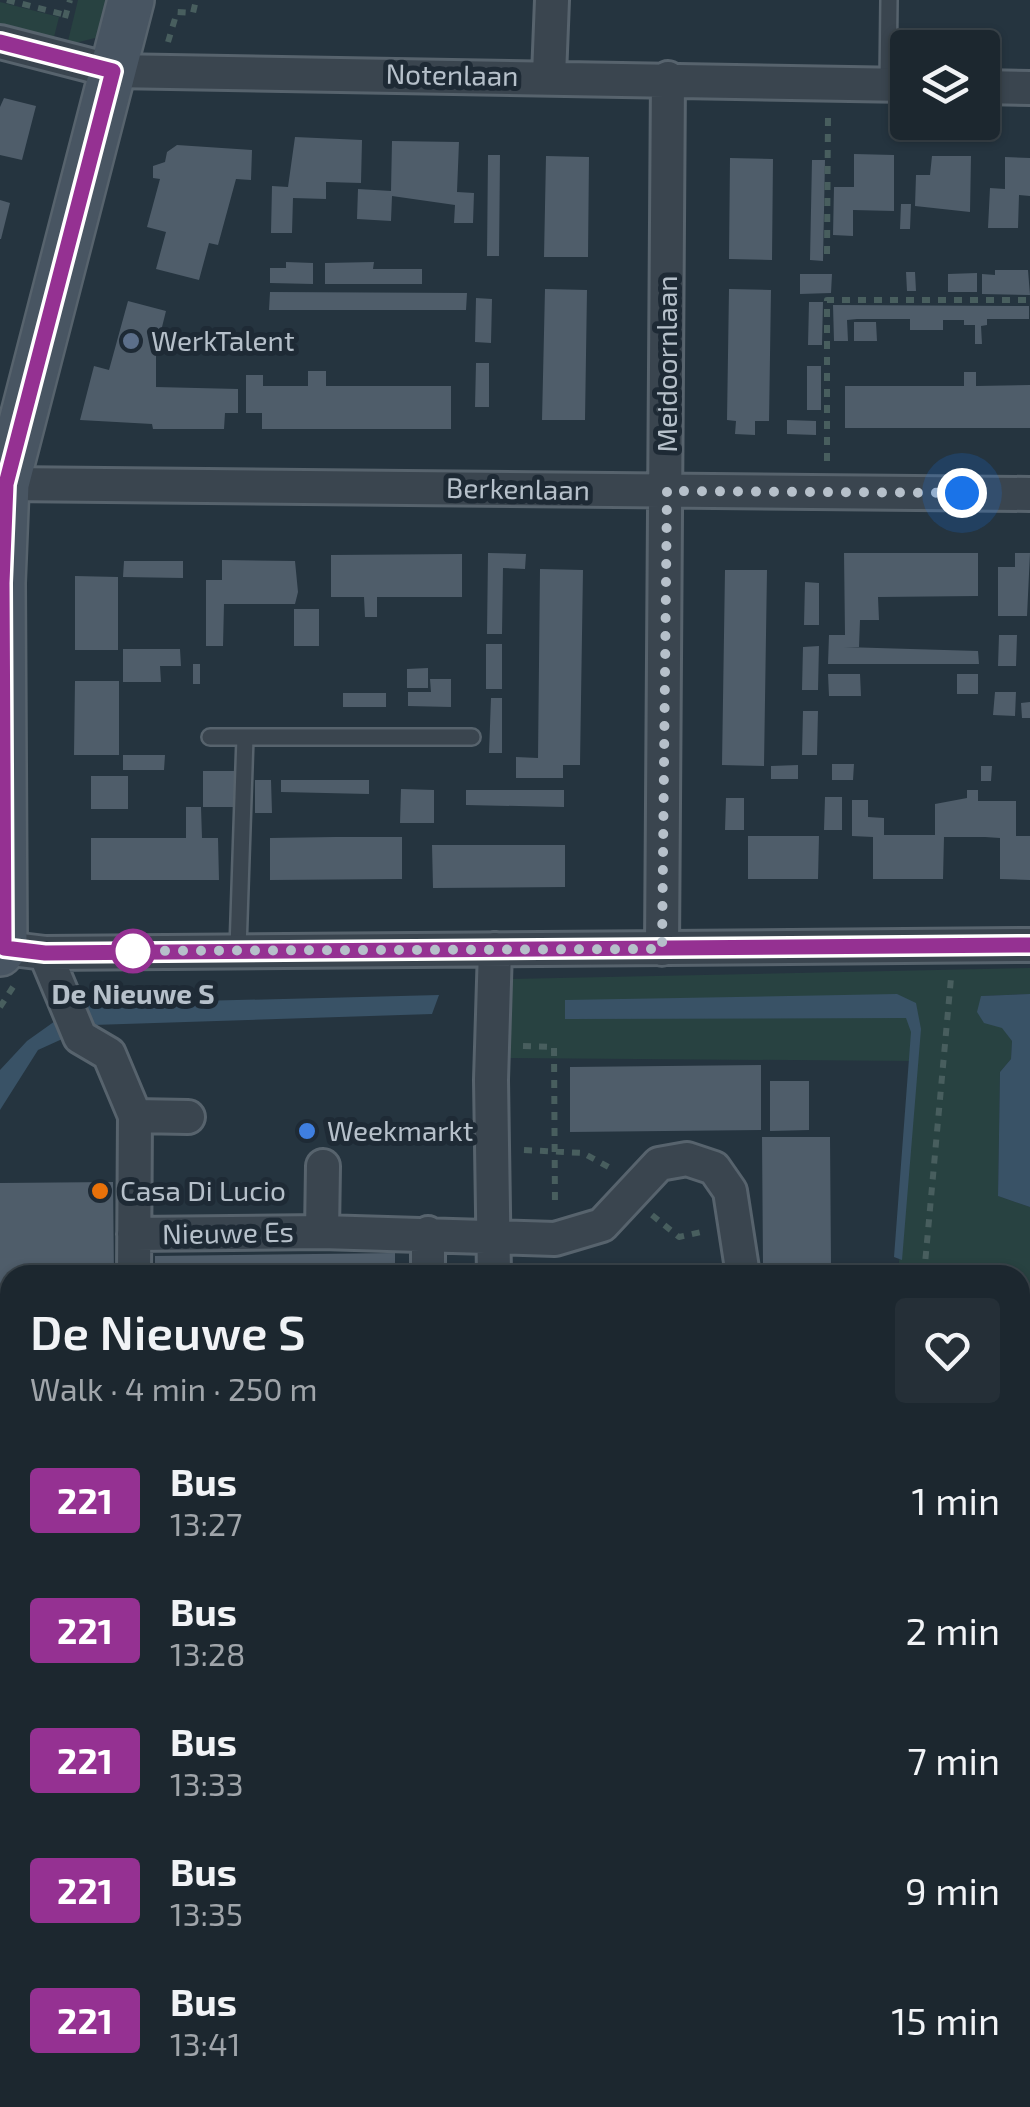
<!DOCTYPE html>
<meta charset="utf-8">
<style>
body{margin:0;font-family:"Exo 2",sans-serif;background:#252f37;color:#f1f3f6;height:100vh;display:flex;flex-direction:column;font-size:38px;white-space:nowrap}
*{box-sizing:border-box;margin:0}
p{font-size:32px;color:#a0a5aa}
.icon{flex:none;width:55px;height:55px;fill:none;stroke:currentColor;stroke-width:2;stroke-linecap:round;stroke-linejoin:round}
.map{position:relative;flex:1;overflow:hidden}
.panel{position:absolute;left:0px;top:1265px;width:1030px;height:842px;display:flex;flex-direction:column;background:#1c272f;border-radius:30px 30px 0 0;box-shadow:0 2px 8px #0004,0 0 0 2px #3a444b}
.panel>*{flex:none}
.badge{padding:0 20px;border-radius:8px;font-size:35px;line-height:65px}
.controls{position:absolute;left:890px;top:30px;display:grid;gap:20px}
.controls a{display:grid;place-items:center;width:110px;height:110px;border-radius:10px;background:#1c272f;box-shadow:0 2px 8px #0004,0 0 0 2px #3a444b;font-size:50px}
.you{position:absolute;width:50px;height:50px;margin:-25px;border:8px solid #fff;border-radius:50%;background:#1a73e8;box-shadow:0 0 0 15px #1a73e833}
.map>.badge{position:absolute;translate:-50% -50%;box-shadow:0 0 0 5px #fff}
.round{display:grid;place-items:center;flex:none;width:105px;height:105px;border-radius:10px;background:#252f37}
.summary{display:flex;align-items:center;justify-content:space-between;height:170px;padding:0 30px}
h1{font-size:48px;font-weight:600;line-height:75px}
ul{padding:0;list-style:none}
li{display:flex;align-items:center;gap:30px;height:130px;padding:0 30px}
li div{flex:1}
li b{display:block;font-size:38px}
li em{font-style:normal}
li .badge{min-width:110px;font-weight:700;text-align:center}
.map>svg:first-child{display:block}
.green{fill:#284241}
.water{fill:#395266}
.building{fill:#4f5d6a}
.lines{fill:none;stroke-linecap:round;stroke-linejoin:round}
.lane-casing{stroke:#57636d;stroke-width:20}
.street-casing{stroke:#57636d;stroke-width:38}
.secondary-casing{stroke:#57636d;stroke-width:50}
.path{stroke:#485e5e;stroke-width:6;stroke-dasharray:8 8;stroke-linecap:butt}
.lane{stroke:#3a454f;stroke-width:15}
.street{stroke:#3a454f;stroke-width:32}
.secondary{stroke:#485562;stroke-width:45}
.line-casing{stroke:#fff;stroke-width:22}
.line{stroke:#953192;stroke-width:15}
.walk{stroke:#b6c0ca;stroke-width:10;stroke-dasharray:0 18}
.service-dot{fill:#5c6f8a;stroke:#1e2a35;stroke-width:4}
.stop-dot{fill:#fff;stroke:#953192;stroke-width:5}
.shop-dot{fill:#3f7fe0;stroke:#1e2a35;stroke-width:4}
.food-dot{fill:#e8710a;stroke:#1e2a35;stroke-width:4}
.labels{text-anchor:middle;stroke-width:10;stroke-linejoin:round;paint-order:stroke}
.street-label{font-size:28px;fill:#b6c0ca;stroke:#1e2a35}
.poi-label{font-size:28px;fill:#b6c0ca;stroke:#1e2a35;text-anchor:start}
.stop-label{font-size:28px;font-weight:bold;fill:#b6c0ca;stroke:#1e2a35}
</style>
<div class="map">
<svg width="1030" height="2107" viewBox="0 0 1030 2107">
<rect width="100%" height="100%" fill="#25343f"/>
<path class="green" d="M78 0H110L99 37 67 45Z
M0 2 59 17 53 41 0 28Z
M1030 968V994L981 996 1012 1041 1011 1059 1000 1072 998 1196 1030 1207V2107H836L837 2098H1020V1275H898L914 1061 509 1058 510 979Z"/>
<path class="water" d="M897 994 916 1003 921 1029 902 1260 894 1257 911 1032 906 1018 565 1019V1000Z
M1030 994V1207L998 1196 1000 1072 1011 1059 1012 1041 1002 1028 984 1023 977 1012 981 996Z
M439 995 432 1014 93 1025 38 1050 0 1110V1070L27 1041 79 1004Z"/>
<path class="building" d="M4 98 36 106 22 160 0 155V107Z
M295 137 362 140 361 183 326 182V199L293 198 292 233H271L272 186 288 187Z
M392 141 459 142 457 192 474 193 473 223H454L455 205 392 196 391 221 357 219 358 189 391 191Z
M177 145 252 150 251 180 236 179 218 245 209 243 199 280 156 269 166 232 147 227 160 179 153 178V166L165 162 167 152Z
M854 154 894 155V211L853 210V236L833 235 834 187H854Z
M488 155H500L499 256H487Z
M546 156 589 157 588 257H544Z
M932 156H971L970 212 915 206 916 175H930Z
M1005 157 1030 158V196L1019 195 1018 228H988L990 188 1005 189Z
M730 158 773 159 772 260 729 259Z
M812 160H825L823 261 810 260Z
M0 200 10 203 1 239H0Z
M901 204H911L910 229H900Z
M286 262 313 263V284L270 283V268H286Z
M374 262 373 269H422V284H325V263Z
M995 270H1028L1030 295 982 294V274L995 275Z
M906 272H915L916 291H907Z
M977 273V292H948V274Z
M800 274H832L831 293 800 294Z
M545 289 587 290 585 420H542Z
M729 289 771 290 769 421H755V435L735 434 736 421 727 420Z
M270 292 467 293 466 310H269Z
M476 298 492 299 491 343 475 342Z
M128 301 166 311 156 351V387L238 389V413H225L224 429H153L152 424 80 420 94 366 109 370Z
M809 302H823L822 345H808Z
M833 305 1029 306V319H987V325L981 326 982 344H975V325H964V320H943V330H910V319H857L847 320 848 341H834Z
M854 322H876L877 341H854Z
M476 363H489V407H475Z
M807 366H821V410H807Z
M308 371H326V386H451V429H262V413H246V375H263V386H308Z
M964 372H976V386L1030 385V428H845V386H964Z
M787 420 816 421V435L787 434Z
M488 553 526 554 525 569 503 568 502 634H487Z
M844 553H978V596L878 597 879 620H860L859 647H844L978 651 979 664H828L829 635H845Z
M1015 553H1030L1027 616H998V567H1015Z
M462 554V597H377V617H365L364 597H331V555Z
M222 560 295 561 298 592 295 604H224L223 646H206V580H222Z
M124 561H183V578L123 577Z
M540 569 583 570 580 765H563V778H516V757L538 758Z
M725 570H767L764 766 722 765Z
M75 576 118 577V650H75Z
M805 582 819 583V625H804Z
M294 609H319V646H294Z
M999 635H1017L1016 666H998Z
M486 644H502V689H486Z
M819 646 818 690H802L803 647Z
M123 649H180L181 666H160L161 682H123Z
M193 664H200V684H193Z
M428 668V688H407V669Z
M828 674H860L861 696H829Z
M957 674H978V694H957Z
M430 679H451V707L408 706V692H431Z
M75 681H119V755H74Z
M995 692H1016L1015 716 993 715Z
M343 693H386V707H343Z
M491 698H502V753H489Z
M1030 702V718H1022L1021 703Z
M803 711H818L817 755H802Z
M123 755H165L164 770H123Z
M832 764H854L853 780H832Z
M798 765V779H771V766Z
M981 766H992L991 781H981Z
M203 771H236V807H203Z
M91 776H128V809H91Z
M255 780H271L272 813H255Z
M281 780H369V794L281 792Z
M401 789 434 790V823H400Z
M466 790H564V807L466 805Z
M967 790H978V801H1016V836H1030V880L1000 879V838L985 837H944L943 879H873V837L852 836V800H868V817L884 818V835H935V804L967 798Z
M825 797H842V830H824Z
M726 798H744V830H725Z
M186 807H201L202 838H218L219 880H91V838H186Z
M748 836H819L818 879H748Z
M335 837H402V879L270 880V838Z
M432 845H565V887L433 888Z
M761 1065V1130L570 1132V1067Z
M770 1081H809V1130L770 1131Z
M762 1137H830L831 1266 763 1267Z
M113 1182 114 1275H10V1621H0V1183Z
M395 1253V1275H155V1256Z
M583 1266 720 1267 721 1275H583Z
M0 2095 83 2098V2107H0Z
M110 2098H220V2107H111Z
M248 2098H384V2107H248Z
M474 2098H567V2107H474Z
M657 2098H750V2107H656Z"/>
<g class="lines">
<defs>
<path id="lane" d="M888 84 889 0
M210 737H472
M238 949 245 737"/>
<path id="street" d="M0 42 113 71 908 85
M549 76 552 0
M982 87 1030 88
M6 484 1030 494
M4 948 45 953 1030 945
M662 949 668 78
M45 953 80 1037 109 1054 135 1116 134 1275
M135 1116 188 1117
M322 1232 323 1166
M134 1234 322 1232 555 1239 602 1225 659 1164 687 1159 714 1168 730 1191 743 1275
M428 1275V1233
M494 1275 491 1080 495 949
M0 1631H10
M0 2021 10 2020
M803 2107 804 2098"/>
<path id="secondary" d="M0 953 4 948 2 583 6 484 131 0"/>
</defs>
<use href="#lane" class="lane-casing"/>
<use href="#street" class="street-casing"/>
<use href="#secondary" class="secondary-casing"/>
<path class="path" d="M7 0 66 15
M65 18 70 0
M168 42 177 12 193 13 196 0
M827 254 828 115
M827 461V300H1030
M0 1007 13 987
M523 1046 554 1047 555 1208
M524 1150 583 1153 612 1169
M652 1215 679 1237 706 1231
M886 1275H891
M924 1275 951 978
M446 2107 447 2098
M861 2107V2098"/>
<use href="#lane" class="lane"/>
<use href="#street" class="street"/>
<use href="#secondary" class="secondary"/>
</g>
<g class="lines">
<defs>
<path id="line" d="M0 42 113 71 6 484 2 583 4 948 45 953 1030 945"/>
</defs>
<use href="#line" class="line-casing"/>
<use href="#line" class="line"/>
<path class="walk" d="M133 951H122L662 949 667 491 962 493"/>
</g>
<circle class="service-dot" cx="131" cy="341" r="10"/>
<circle class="stop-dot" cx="133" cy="951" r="20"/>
<circle class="shop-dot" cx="307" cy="1131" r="10"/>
<circle class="food-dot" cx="100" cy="1191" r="10"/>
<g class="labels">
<g class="street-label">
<text transform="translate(452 75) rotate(1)" y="10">Notenlaan</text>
<text transform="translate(667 364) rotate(-90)" y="10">Meidoornlaan</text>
<text transform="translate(518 489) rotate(1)" y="10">Berkenlaan</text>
<text transform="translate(228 1233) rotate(-1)" y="10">Nieuwe Es</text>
</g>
<g class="poi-label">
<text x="151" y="351">WerkTalent</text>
<text x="327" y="1141">Weekmarkt</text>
<text x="120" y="1201">Casa Di Lucio</text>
</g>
<g class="stop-label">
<text x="133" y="1004">De Nieuwe S</text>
</g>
</g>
</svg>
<div class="controls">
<a><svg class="icon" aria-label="layers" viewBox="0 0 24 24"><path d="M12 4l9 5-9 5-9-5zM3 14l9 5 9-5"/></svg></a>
</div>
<div class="you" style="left:962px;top:493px"></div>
<section class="panel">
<div class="summary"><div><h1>De Nieuwe S</h1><p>Walk · 4 min · 250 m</p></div><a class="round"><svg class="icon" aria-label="heart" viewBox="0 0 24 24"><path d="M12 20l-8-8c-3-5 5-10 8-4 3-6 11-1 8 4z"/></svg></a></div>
<ul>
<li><span class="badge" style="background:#953192;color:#fff">221</span><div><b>Bus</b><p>13:27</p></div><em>1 min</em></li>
<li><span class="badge" style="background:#953192;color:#fff">221</span><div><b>Bus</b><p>13:28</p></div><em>2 min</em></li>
<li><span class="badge" style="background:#953192;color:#fff">221</span><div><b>Bus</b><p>13:33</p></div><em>7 min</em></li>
<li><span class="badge" style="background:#953192;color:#fff">221</span><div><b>Bus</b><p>13:35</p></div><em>9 min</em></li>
<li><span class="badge" style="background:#953192;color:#fff">221</span><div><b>Bus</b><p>13:41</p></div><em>15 min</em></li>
</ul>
</section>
</div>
